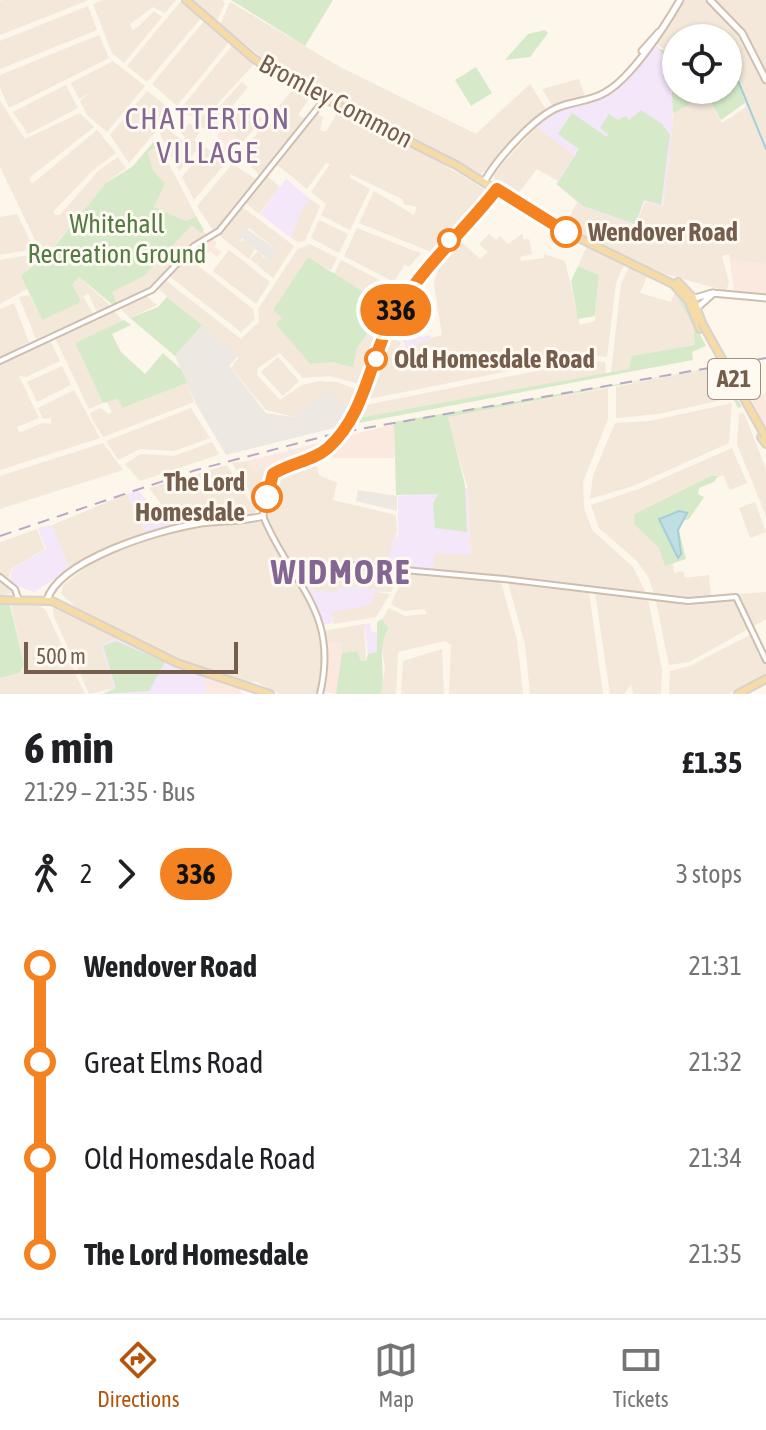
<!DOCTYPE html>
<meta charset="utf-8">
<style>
body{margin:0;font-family:"Asap Condensed",sans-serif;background:#f6f6f6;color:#202124;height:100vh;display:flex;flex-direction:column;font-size:30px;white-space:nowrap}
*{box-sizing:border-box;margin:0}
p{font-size:26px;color:#757577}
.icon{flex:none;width:44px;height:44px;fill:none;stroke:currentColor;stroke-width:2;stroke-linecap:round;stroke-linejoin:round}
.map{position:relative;height:694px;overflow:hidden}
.sheet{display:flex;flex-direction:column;background:#fff;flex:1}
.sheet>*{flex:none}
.badge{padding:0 16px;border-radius:26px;font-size:28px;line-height:52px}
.tools{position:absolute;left:662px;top:24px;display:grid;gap:16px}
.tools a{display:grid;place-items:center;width:80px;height:80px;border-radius:50%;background:#fff;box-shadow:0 2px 6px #0004;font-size:40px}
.scale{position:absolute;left:24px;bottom:20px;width:214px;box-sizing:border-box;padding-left:8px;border:4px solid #765e4e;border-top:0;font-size:22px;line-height:28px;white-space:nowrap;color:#765e4e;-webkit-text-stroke:6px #fefaf1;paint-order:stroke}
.map>.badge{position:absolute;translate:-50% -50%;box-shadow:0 0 0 4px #fff}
.legs{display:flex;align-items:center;gap:12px;height:88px;padding:0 24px;font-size:26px}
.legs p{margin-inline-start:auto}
.overview{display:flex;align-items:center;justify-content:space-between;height:136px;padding:0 24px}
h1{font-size:44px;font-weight:700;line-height:60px}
ul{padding:0 24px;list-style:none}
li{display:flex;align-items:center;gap:28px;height:96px;font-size:30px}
li i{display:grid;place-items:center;width:12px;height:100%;margin:0 10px;background:currentColor}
li i::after{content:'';width:20px;height:20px;margin:-10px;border:6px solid;border-radius:50%;background:#fff}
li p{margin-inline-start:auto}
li:first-child i{background:linear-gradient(#0000 50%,currentColor 0)}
li:last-child i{background:linear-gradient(currentColor 50%,#0000 0)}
.tabs{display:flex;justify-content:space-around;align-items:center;height:112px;border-top:2px solid #e0e0e0;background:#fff;font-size:22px;color:#757577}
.tabs a{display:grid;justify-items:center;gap:4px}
.tabs .on{color:#b45309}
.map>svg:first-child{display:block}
.residential{fill:#f3e8d9}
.commercial{fill:#fbe8df}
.industrial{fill:#eee8e3}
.education{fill:#f3e7f9}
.green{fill:#d6eac9}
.water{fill:#bfdfe5;stroke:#a6ced7;stroke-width:2}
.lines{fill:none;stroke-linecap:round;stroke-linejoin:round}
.stream{stroke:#a6ced7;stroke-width:2}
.tertiary-casing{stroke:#cebeb0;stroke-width:8}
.secondary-casing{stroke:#d1bfae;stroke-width:9}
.primary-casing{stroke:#d9d2cd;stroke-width:10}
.tertiary{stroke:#fff;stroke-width:4}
.secondary{stroke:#fff;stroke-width:5}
.primary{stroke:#f6dba7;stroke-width:6}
.rail{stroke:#b9a8c6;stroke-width:2;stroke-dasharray:12 8;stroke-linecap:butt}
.primary-bridge-casing{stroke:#d9d2cd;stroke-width:10;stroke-linecap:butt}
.primary-bridge{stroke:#f6dba7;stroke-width:6}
.line-1-casing{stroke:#fff;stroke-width:18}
.line-1{stroke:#f58220;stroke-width:12}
.stop-1-dot{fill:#fff;stroke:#f58220;stroke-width:4}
.labels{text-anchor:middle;stroke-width:6;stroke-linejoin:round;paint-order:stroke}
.shield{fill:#fefaf1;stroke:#9f8d7f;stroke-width:2}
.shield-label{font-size:24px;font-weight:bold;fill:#765e4e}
.street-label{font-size:26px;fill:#765e4e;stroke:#fefaf1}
.park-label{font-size:26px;fill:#547b46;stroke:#fefaf1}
.stop-label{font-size:26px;font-weight:bold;fill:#765e4e;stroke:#fefaf1;text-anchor:start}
.quarter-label{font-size:30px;letter-spacing:2px;fill:#846692;stroke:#fefaf1}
.district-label{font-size:34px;font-weight:bold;letter-spacing:2px;fill:#846692;stroke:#fefaf1}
</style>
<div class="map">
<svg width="766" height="694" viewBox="0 0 766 694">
<rect width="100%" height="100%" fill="#fcf6eb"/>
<path class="residential" d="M3 0H89L0 35V1Z
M103 0H176L165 13 153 7 130 24 132 30 138 27 154 11 162 17 124 63 112 53 93 4Z
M193 0H222L225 3 217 21Z
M685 0H705L738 32 766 87V264L730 260 729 254 722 256 729 283 726 291 665 274 564 228 577 202 636 226 645 202 663 206 674 112 707 97 722 123 746 107 739 81 728 69V38H676V67L672 70 671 55 656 43Z
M714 0H766V73L743 29Z
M181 1 201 18 147 82 127 66Z
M230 2 340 67 476 134 530 84 547 111 481 174 273 66 220 25Z
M88 6 97 30 0 69V41Z
M204 21 229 42 177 106 152 84Z
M99 35 109 58 9 108 0 88V75Z
M232 46 254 64 212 110 193 117 186 114 181 108Z
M113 61 145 86 107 132 87 115 80 101 90 93 79 99 71 83Z
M579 79 585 98 553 107 542 89Z
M242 82 248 87 210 133 192 119 217 109Z
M66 85 78 108 28 134 13 112Z
M294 88 310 97 298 115 306 120 259 175 240 154Z
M147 91 173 111 129 163 110 135Z
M0 101 25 139 80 113 94 127 29 178 32 184 97 130 116 153 92 171 54 211 55 215H60L98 171 118 157 126 168 106 183 53 247 39 248 0 167Z
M243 103 262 119 242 143 228 131 224 133 220 130Z
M338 112 418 149 487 191 434 253 359 223 374 191 414 215 417 207 404 204 402 199 350 174V178L370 189 350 230 321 215 326 204 311 192 330 164 326 163 307 189 275 163 318 114 323 117 320 130 326 132Z
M189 123 200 132 194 140 200 146 179 171 160 134 165 127 183 141 185 137 181 133Z
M536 127 575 155 558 181 537 169 516 196 495 180 494 174Z
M159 145 196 216 186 221 154 207 165 184 153 170 148 152Z
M206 147 224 165 194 200 182 177Z
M232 164 256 179 214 232 197 206Z
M266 175 280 187 259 214 245 202Z
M310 199 320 206 305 241 298 242 291 238 301 211Z
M241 206 294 246 273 278 257 265 260 261 256 264 250 259 258 251 263 256 261 260 264 257 270 261 277 250 249 228 238 234 242 238 240 242 245 240 255 249 249 259 219 235Z
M17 214 34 249 0 255V217Z
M319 220 348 234 339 253 311 238Z
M192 224 208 235 194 242 150 288 117 304 111 292 144 276Z
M357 228 407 248 421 253 409 267 405 264 394 282 344 256Z
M489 234 496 240 500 236 508 244 522 234 524 240 529 239 532 254 520 257 521 261 544 258V254L565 261 580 325 595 321 599 275 578 266 587 246 625 262 616 283 607 357 588 355 364 400 391 335 401 343 399 348 442 335 434 284 439 264 436 261 442 252 456 237 480 259 488 252 479 244Z
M310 244 337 258 331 270 308 258 273 310 283 318 277 324 310 364 332 362 353 366 357 348 371 327 383 335 365 382 359 384 330 376 303 378 280 353 258 368 257 375 280 400 302 385 320 381 337 382 360 391 353 409 343 405 329 390 294 417 266 410 231 368 239 357 157 288 165 280 241 339 259 322 258 309 297 250Z
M229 250 270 282 256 304 213 271Z
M47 252 21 276 27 289 0 304V260Z
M187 257 253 309 255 319 241 332 169 276Z
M341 260 404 293 384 333 372 325V298L334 274Z
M630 265 648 274 640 293 671 302 675 291 693 326 695 345 647 354 630 369 611 373 621 284Z
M79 277 111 306 97 312 88 293 83 296 93 314 36 339 19 297 29 295 42 320Z
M416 286 429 294 427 308 402 321 395 317Z
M146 296 157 305 130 318 120 308Z
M14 303 29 342 0 358V309Z
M114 311 123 321 75 343 103 403 89 409 55 338Z
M50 340 60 361 26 377 19 376 39 418 17 427 19 433 42 423 51 424V418L43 419 38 408 74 390 100 438 0 470V363Z
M278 357 299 381 283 396 261 372Z
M587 361 605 362 606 374 363 417 361 406Z
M62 366 71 385 37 402 27 382Z
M699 370H719L728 385 730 398 658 414 616 418V387Z
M187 383 194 402 103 437 92 419 90 413 101 408 108 414 112 412 107 402 118 399 124 408Z
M608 388V419L583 482 584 508 592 530 633 567 646 593 500 576 433 572 434 553 471 554 467 486 447 417Z
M732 403 729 443 633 486 590 499 593 476 615 423 650 421Z
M191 408 210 438 174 451 140 449 118 460 106 441Z
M744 413 766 469V516L737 444 739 414Z
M212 442 219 454 212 457 140 481 125 464 141 454 174 456Z
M103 443 123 470 0 509V476Z
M732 448 747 483 730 490 723 475 638 513 639 527 673 563 674 573 683 571 685 578 709 575 711 596 688 599 654 594 649 578 636 560 599 528 591 505 641 488Z
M314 458 319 475 337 483 333 500 396 515 397 531 388 565 338 563 301 574 290 563 268 523 271 486 277 474Z
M247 461 255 474 261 464 268 476 261 510 232 463Z
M227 465 256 511 253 516 177 525 149 488Z
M127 494 147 535 90 556 70 569 52 525Z
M755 502 766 532 750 538 739 508Z
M260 520 314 612 322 656 317 694H279L257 682 232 680 187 665 86 616 61 594 63 585 97 559 171 532Z
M37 529 45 549 11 569 7 586 12 593 0 596V542Z
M343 568 377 569 400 573 391 592 356 587 331 594 315 592 310 578Z
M405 574 501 582 517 640 523 694H449L451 645 445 641 398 652 396 694H381L385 668 381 644 389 629 382 619 389 608 405 616 427 614 424 609 404 611 391 604Z
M508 582 589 592 603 694H530L525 645Z
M376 592 390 594 376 617 334 624 331 612Z
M595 592 648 599 662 670 661 694H633L631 684 624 694H610Z
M766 592V619L754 626 739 594Z
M735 599 748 629 689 662 669 665 656 601 686 604Z
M11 605 40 606 46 611 85 694H0V678L21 673 24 664Z
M53 607 117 638 101 645 115 688 89 694 54 617Z
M364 624 366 661H361L357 651 342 653 340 642 325 645 323 631Z
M752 634 766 666V674L729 694H669L670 671 690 666Z
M442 649 444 694H401L403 661Z"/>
<path class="commercial" d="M220 131 224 134 227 131 242 143 236 151 246 159 237 168 228 161 224 165 214 157 225 144 217 137Z
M213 238 217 244 214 247 221 252 217 257 210 251 202 261V254L196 248Z
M730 260 766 264V294L734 292Z
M754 366 762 389 746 394 731 370Z
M766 394V436L751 398Z
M395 424 394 458H333L324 446 316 453 288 461 268 476 261 464 255 475 247 461Z
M340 642 343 657 336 694 323 692 325 645Z
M205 677 240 687 241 694H206Z"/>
<path class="industrial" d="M244 227 278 251 270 261 237 234Z
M202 325 238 356 229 366 266 413 294 417 330 389 343 405 353 409 342 426 226 455 197 406 175 356Z
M358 490 397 496V511L356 501Z"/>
<path class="education" d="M655 44 670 58 673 113 670 157 662 207 644 201 636 226 583 207 556 184 574 155 536 127 558 111 610 95Z
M286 179 310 199 301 211 291 238 260 214Z
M418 319 421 337 431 335V340L406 347 397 330Z
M467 488 471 555 434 553 433 572 388 566 393 538 398 537V496Z
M138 491 173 526 147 535 127 494Z
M52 525 70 569 34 592 9 583 12 569 46 549 38 528Z
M310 578 315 592 330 590 332 593 338 592 337 588 356 587 391 592H376L370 605 332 612 333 623 322 625 315 600 304 580Z
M370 623 371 631 377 633V652L368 654 364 624Z
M117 638 205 677 206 694H101L114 688 101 645Z"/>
<path class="green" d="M231 0H333L305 46Z
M545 30 548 33 530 57 505 60 528 34Z
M658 49 670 51 676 61V90H728V69L739 81 745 103 721 120 707 96 673 113 671 71 674 64Z
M476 67 492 93 471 106 455 80Z
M641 110 662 124 670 135 661 205 644 200 635 224 583 206 557 184 579 149 558 134 572 113 607 137 608 134 600 128 609 114 618 120 625 116 629 120Z
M156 139 159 145 148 152 153 170 165 184 154 207 186 221 196 216 204 230 201 233 192 225 144 276 112 292 117 304 113 305 79 277 72 285 81 302 42 320 21 276 53 248 106 183 133 166Z
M308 257 373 298 372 325 384 333 371 328 357 348 353 367 332 362 310 364 276 324 282 318 273 310Z
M578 266 599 275 595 316 578 319 571 281Z
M674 290 677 291 706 346 692 352 693 360 348 425 363 417 629 369 632 356 695 345 693 326Z
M167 297 202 325 175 356 130 318 158 307Z
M124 320 131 325 112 334 121 352 145 374 163 353 182 370 187 383 123 408 118 399 103 403 75 343Z
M718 367 742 407 738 408C732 395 724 385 719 370H700L448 417 465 485 467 532 435 528 433 504 438 494 396 495 394 422Z
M711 476H718L714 482 699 488 698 494 704 497 689 519 683 521 681 517 675 537 681 520 679 531 686 559 665 566 659 548 634 524 635 514Z
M0 605H10L24 664 20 673 0 678Z
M382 619 389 629C375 647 387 672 381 694H336L342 653 357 651 361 661H366L368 654 377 652V622Z
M116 641 165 662 149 691 104 694 116 688 103 646Z"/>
<path class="water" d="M679 511 687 513 678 530 681 554 678 558 659 519Z"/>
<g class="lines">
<path class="stream" d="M728 69 739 83 766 149"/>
<defs>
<path id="tertiary" d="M0 361 152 290 194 246 219 231 324 100
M263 516C290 583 340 610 320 694
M0 577 15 589 18 598
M299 578 349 565 504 579 688 601 736 597 766 660"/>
<path id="secondary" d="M710 0 742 33 766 80
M642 51 659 32
M484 182C496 160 535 116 559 107 574 101 592 101 606 92 632 77 665 26 680 0
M692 299 712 293 766 298
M697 308 714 293
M47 600C59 560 159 530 196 524 217 520 243 522 263 516L271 478 284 467 318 455 335 439 360 401 393 315 419 276 496 189"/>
<path id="primary" d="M186 0 253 58 282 77 456 165 554 226 673 284 688 300 700 329
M678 282 693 298 702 323
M761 437 766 444
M0 600 52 601 177 663 270 694
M738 694 766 679"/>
</defs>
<use href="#tertiary" class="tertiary-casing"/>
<use href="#secondary" class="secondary-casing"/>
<use href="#primary" class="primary-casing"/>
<use href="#tertiary" class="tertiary"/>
<use href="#secondary" class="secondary"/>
<use href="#primary" class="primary"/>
<path class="rail" d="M0 536 196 470 337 433 766 358"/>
<defs>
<path id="primary-bridge" d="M702 323 765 436"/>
</defs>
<use href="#primary-bridge" class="primary-bridge-casing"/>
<use href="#primary-bridge" class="primary-bridge"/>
</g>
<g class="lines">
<defs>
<path id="line-1" d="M267 497 273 474C290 463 313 461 328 448 368 412 369 355 396 312 424 265 464 231 497 189L566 232"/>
</defs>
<use href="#line-1" class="line-1-casing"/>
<use href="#line-1" class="line-1"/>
</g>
<g class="stop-1-dot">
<circle cx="566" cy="232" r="14"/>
<circle cx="449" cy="240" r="10"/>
<circle cx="376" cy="359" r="10"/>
<circle cx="267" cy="497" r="14"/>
</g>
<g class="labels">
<rect class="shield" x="708" y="359" width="52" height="40" rx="6"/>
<g class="shield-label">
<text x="734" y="387">A21</text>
</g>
<g class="street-label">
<text transform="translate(336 101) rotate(28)" y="9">Bromley Common</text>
</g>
<g class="park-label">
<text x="117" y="233">Whitehall<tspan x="117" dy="30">Recreation Ground</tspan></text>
</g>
<g class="stop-label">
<text x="588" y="241">Wendover Road</text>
<text x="394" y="368">Old Homesdale Road</text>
<text x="245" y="491" text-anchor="end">The Lord<tspan x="245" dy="30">Homesdale</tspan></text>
</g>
<g class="quarter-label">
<text x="208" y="129">CHATTERTON<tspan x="208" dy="34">VILLAGE</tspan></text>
</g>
<g class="district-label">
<text x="341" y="584">WIDMORE</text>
</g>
</g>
</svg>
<div class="tools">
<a><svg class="icon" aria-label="locate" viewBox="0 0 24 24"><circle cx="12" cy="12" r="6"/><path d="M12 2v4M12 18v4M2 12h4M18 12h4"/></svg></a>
</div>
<div class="scale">500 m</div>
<b class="badge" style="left:396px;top:310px;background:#f58220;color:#111">336</b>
</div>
<section class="sheet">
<div class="overview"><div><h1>6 min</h1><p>21:29 – 21:35 · Bus</p></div><b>£1.35</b></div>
<div class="legs"><svg class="icon" aria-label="walk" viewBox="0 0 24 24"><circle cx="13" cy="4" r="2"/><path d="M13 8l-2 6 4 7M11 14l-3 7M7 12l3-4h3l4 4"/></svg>2<svg class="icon" aria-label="forward" viewBox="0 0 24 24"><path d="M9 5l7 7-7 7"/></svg><b class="badge" style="background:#f58220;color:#111">336</b><p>3 stops</p></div>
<ul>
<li><i style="color:#f58220"></i><b>Wendover Road</b><p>21:31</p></li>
<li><i style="color:#f58220"></i><span>Great Elms Road</span><p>21:32</p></li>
<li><i style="color:#f58220"></i><span>Old Homesdale Road</span><p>21:34</p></li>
<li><i style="color:#f58220"></i><b>The Lord Homesdale</b><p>21:35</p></li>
</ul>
</section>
<nav class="tabs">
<a class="on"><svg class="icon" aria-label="directions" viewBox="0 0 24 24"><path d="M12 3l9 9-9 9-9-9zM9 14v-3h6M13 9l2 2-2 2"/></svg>Directions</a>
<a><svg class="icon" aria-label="map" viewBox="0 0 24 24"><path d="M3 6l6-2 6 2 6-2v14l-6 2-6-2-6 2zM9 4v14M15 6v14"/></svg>Map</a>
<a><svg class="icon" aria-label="tickets" viewBox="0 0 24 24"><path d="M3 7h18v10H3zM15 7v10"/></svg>Tickets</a>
</nav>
